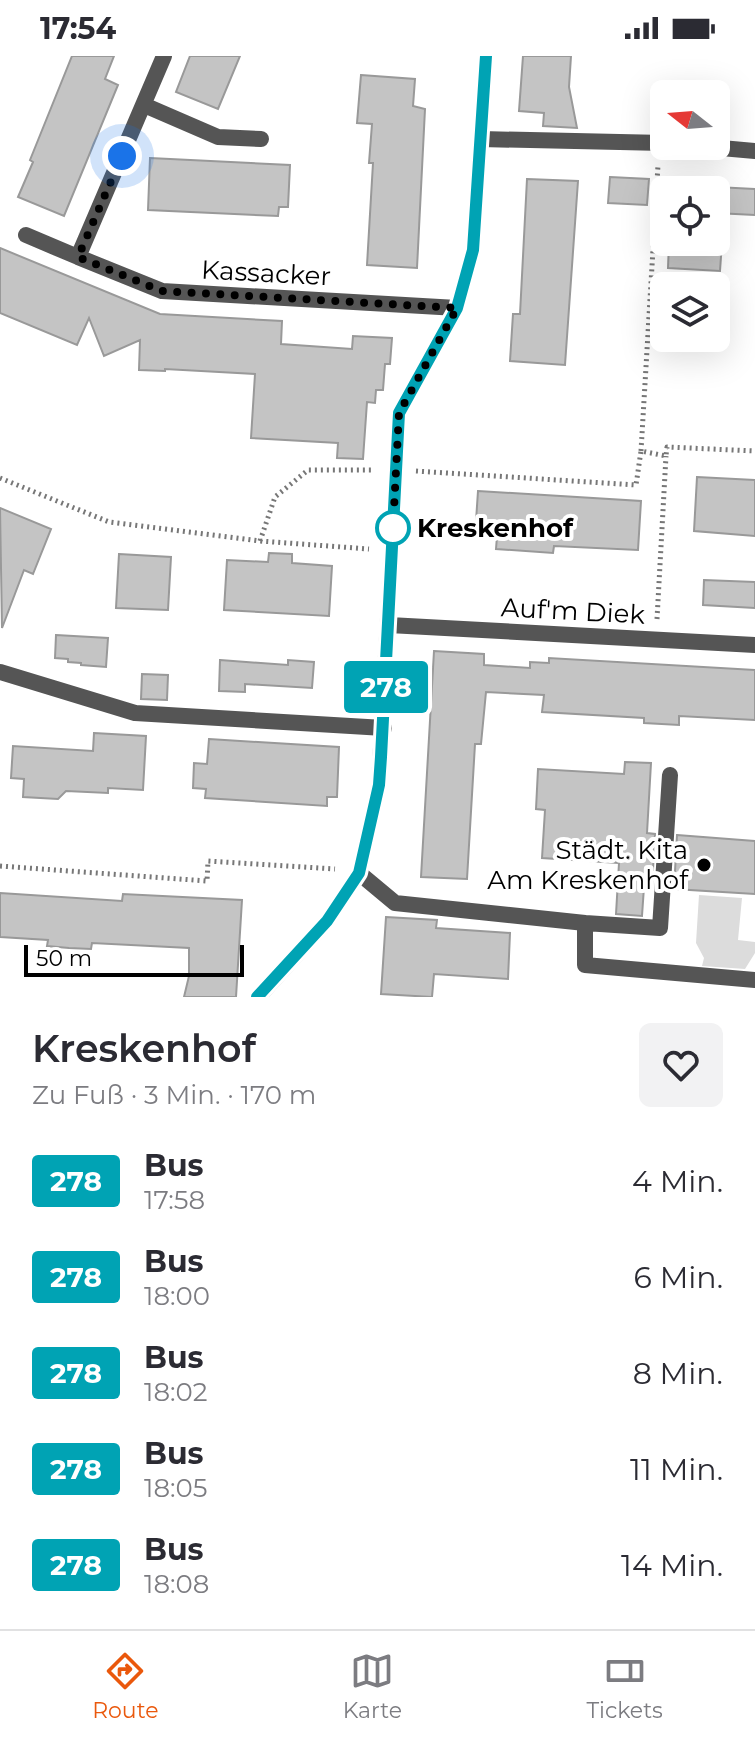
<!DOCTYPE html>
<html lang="de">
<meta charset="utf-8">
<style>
body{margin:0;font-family:Montserrat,sans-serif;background:#f2f2f3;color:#2b2b33;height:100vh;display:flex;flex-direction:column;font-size:30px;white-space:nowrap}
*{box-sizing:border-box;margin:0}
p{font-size:26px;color:#7c7c81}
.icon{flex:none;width:44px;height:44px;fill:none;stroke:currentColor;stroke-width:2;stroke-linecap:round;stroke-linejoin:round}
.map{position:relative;height:941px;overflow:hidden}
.drawer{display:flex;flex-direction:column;background:#fff;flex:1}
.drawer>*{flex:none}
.badge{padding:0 16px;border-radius:6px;font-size:28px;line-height:52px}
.needle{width:52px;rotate:287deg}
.buttons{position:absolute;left:650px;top:24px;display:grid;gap:16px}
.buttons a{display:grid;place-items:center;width:80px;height:80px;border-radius:12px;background:#fff;box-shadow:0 8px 32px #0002;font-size:40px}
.scale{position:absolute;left:24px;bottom:20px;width:220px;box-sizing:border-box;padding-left:8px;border:4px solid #000;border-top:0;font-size:22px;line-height:28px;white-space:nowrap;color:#000;-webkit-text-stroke:6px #fff;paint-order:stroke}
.you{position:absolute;width:40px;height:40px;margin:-20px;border:6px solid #fff;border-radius:50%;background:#1a73e8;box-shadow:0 0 0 12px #1a73e833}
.map>.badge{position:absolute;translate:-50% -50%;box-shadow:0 0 0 4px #fff}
.round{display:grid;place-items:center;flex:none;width:84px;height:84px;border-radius:12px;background:#f2f2f3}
.summary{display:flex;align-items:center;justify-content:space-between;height:136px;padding:0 32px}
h1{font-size:38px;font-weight:600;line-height:60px}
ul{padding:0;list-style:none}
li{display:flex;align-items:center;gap:24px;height:96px;padding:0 32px}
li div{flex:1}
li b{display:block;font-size:30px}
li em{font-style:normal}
li .badge{min-width:88px;font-weight:700;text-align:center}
.status{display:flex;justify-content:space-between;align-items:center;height:56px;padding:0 40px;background:#fff;direction:ltr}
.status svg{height:22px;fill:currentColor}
.dock{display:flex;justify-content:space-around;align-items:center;height:112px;border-top:2px solid #e1e1e2;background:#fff;font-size:22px;color:#7c7c81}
.dock a{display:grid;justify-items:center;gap:4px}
.dock .active{color:#ea580c}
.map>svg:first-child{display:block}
.green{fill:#dcdcdc}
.building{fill:#c4c4c4;stroke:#999;stroke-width:2}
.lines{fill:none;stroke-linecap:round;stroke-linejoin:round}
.path{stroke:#777;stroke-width:5;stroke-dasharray:2 4;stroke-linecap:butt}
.minor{stroke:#555;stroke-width:16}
.line-casing{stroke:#fff;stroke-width:18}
.line{stroke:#00a3b4;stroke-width:12}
.walk{stroke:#000;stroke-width:8;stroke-dasharray:0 14.4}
.stop-dot{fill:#fff;stroke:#00a3b4;stroke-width:4}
.poi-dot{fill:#000;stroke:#fff;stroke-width:3}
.labels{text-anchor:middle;stroke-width:8;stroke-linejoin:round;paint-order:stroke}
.street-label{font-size:26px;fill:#000;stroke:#fff}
.stop-label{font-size:26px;font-weight:bold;fill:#000;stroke:#fff;text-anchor:start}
.poi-label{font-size:26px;fill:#000;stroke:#fff;text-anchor:end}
</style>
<div class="status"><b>17:54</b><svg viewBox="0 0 49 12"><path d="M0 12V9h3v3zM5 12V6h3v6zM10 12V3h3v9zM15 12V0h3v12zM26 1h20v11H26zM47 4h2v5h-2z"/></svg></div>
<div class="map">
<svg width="755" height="941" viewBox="0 0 755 941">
<rect width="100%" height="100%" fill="#fff"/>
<path class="green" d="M699 839 742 842 738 884 755 886V897L745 913 702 910 704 902 696 887Z"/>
<path class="building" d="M72 0H114L105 23 118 29 64 160 18 141 33 106 30 104Z
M190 0H240L218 53 176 36Z
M523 0H571L569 31 577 72 543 70 544 57 519 55Z
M361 19 415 23 413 50 425 53 417 212 367 209 373 107H369L372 68 357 67Z
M150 102 290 109 288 151H279L278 160 148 154Z
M610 121 649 123 647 149 608 147Z
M527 123 578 125 565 309 510 305 513 258H520Z
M716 131 755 133V159L716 157Z
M669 186H722L720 215 668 212Z
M0 192 160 258 282 265 281 288 352 293 353 280 392 282 390 308H385L383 334H376L375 347 367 346 363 403 337 402 338 387 251 382 255 318 165 313V315L139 314 140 284 104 300 89 262 77 289 0 257Z
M697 421 755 424V480L694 475Z
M478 435 641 445 638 494 554 490 553 497 496 493 498 467 476 465Z
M0 452 51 473 33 518 24 514 2 572Z
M269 497 292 498V507L332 510 329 560 224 554 227 504 268 506Z
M119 498 171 501 168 554 116 552Z
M704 524 755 526V552L703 549Z
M56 579 108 582 106 611 81 609V607L68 606V603L55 602Z
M434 595 484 598V609L530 612V606L549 607V602L755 614V664L679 660V669L644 667V662L542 656 544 639 486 636 481 688H475L467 823 421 821Z
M220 604 288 609V604L314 606 312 632 245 628V636L219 635Z
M142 618 168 619 167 644 141 643Z
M94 677 146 680 143 734 108 732V737L66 735 58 743 23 741 24 723 11 722 13 690 93 695Z
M209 683 339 691 337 741H327V750L205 742 206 733 193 732 194 707 207 708Z
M625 706 651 707 647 777 655 778 652 831H644L642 860 616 858 619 807 542 802 545 754 536 753 538 713 624 718Z
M677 779 755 785V838L674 833Z
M0 837 122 845 123 838 242 844 236 941H184L189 920V892L92 887 91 893 69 892 47 890 48 884 0 881Z
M386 861 437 864 436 872 510 877 508 923 434 918 432 941 381 938Z"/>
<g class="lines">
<path class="path" d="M641 395 658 109
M416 415 636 429 641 395 666 400 667 391 755 395
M0 422 109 466 260 485 369 493
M260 485 275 441 308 414H374
M657 563 666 400
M0 810 207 825 208 805 335 813"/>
<path class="minor" d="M164 0 78 201 162 235 457 252
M144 49 218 81 261 83
M481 83 664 87
M699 90 755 95
M26 179 78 201
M389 569 755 589
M0 616 135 657 384 672
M359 817 395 847 585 867V909L755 924
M585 867 660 872 670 719
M258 941 327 865 359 817 379 729 399 357 457 252 473 194 486 0"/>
</g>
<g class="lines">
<defs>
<path id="line" d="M257 941 327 865 359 817 379 729 381 701 399 357 457 252 473 194 486 0"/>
</defs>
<use href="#line" class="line-casing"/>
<use href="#line" class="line"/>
<path class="walk" d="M122 100 78 201 162 235 457 252 399 357 393 472"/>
</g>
<circle class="stop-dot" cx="393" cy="472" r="16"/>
<circle class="poi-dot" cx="704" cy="809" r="8"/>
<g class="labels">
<g class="street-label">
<text transform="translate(266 217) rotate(3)" y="9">Kassacker</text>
<text transform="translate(573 555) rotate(3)" y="9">Auf'm Diek</text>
</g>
<g class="stop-label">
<text x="417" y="481">Kreskenhof</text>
</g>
<g class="poi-label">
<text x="688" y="803">Städt. Kita<tspan x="688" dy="30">Am Kreskenhof</tspan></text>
</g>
</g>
</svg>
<div class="buttons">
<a><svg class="needle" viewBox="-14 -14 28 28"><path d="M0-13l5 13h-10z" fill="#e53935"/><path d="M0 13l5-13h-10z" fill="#7c7c81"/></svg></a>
<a><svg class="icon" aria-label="locate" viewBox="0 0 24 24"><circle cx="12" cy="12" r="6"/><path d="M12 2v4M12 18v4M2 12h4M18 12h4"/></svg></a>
<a><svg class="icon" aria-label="layers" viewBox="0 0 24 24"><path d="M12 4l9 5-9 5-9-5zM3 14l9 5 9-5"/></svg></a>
</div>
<div class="scale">50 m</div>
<div class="you" style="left:122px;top:100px"></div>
<b class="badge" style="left:386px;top:631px;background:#00a3b4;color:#fff">278</b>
</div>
<section class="drawer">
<div class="summary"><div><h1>Kreskenhof</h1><p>Zu Fuß · 3 Min. · 170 m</p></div><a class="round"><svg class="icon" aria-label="heart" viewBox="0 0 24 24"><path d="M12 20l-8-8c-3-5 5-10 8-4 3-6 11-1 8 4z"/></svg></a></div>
<ul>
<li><span class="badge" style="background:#00a3b4;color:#fff">278</span><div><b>Bus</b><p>17:58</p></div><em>4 Min.</em></li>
<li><span class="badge" style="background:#00a3b4;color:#fff">278</span><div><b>Bus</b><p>18:00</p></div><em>6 Min.</em></li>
<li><span class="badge" style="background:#00a3b4;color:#fff">278</span><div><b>Bus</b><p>18:02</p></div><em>8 Min.</em></li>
<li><span class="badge" style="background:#00a3b4;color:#fff">278</span><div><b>Bus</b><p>18:05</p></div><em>11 Min.</em></li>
<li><span class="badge" style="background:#00a3b4;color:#fff">278</span><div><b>Bus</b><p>18:08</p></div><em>14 Min.</em></li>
</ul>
</section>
<nav class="dock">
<a class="active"><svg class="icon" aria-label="directions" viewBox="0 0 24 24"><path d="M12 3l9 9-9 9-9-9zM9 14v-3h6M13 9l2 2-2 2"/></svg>Route</a>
<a><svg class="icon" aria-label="map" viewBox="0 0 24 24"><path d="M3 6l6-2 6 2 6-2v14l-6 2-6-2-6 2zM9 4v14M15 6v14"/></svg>Karte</a>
<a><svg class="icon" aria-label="tickets" viewBox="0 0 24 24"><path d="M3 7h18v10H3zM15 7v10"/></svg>Tickets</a>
</nav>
